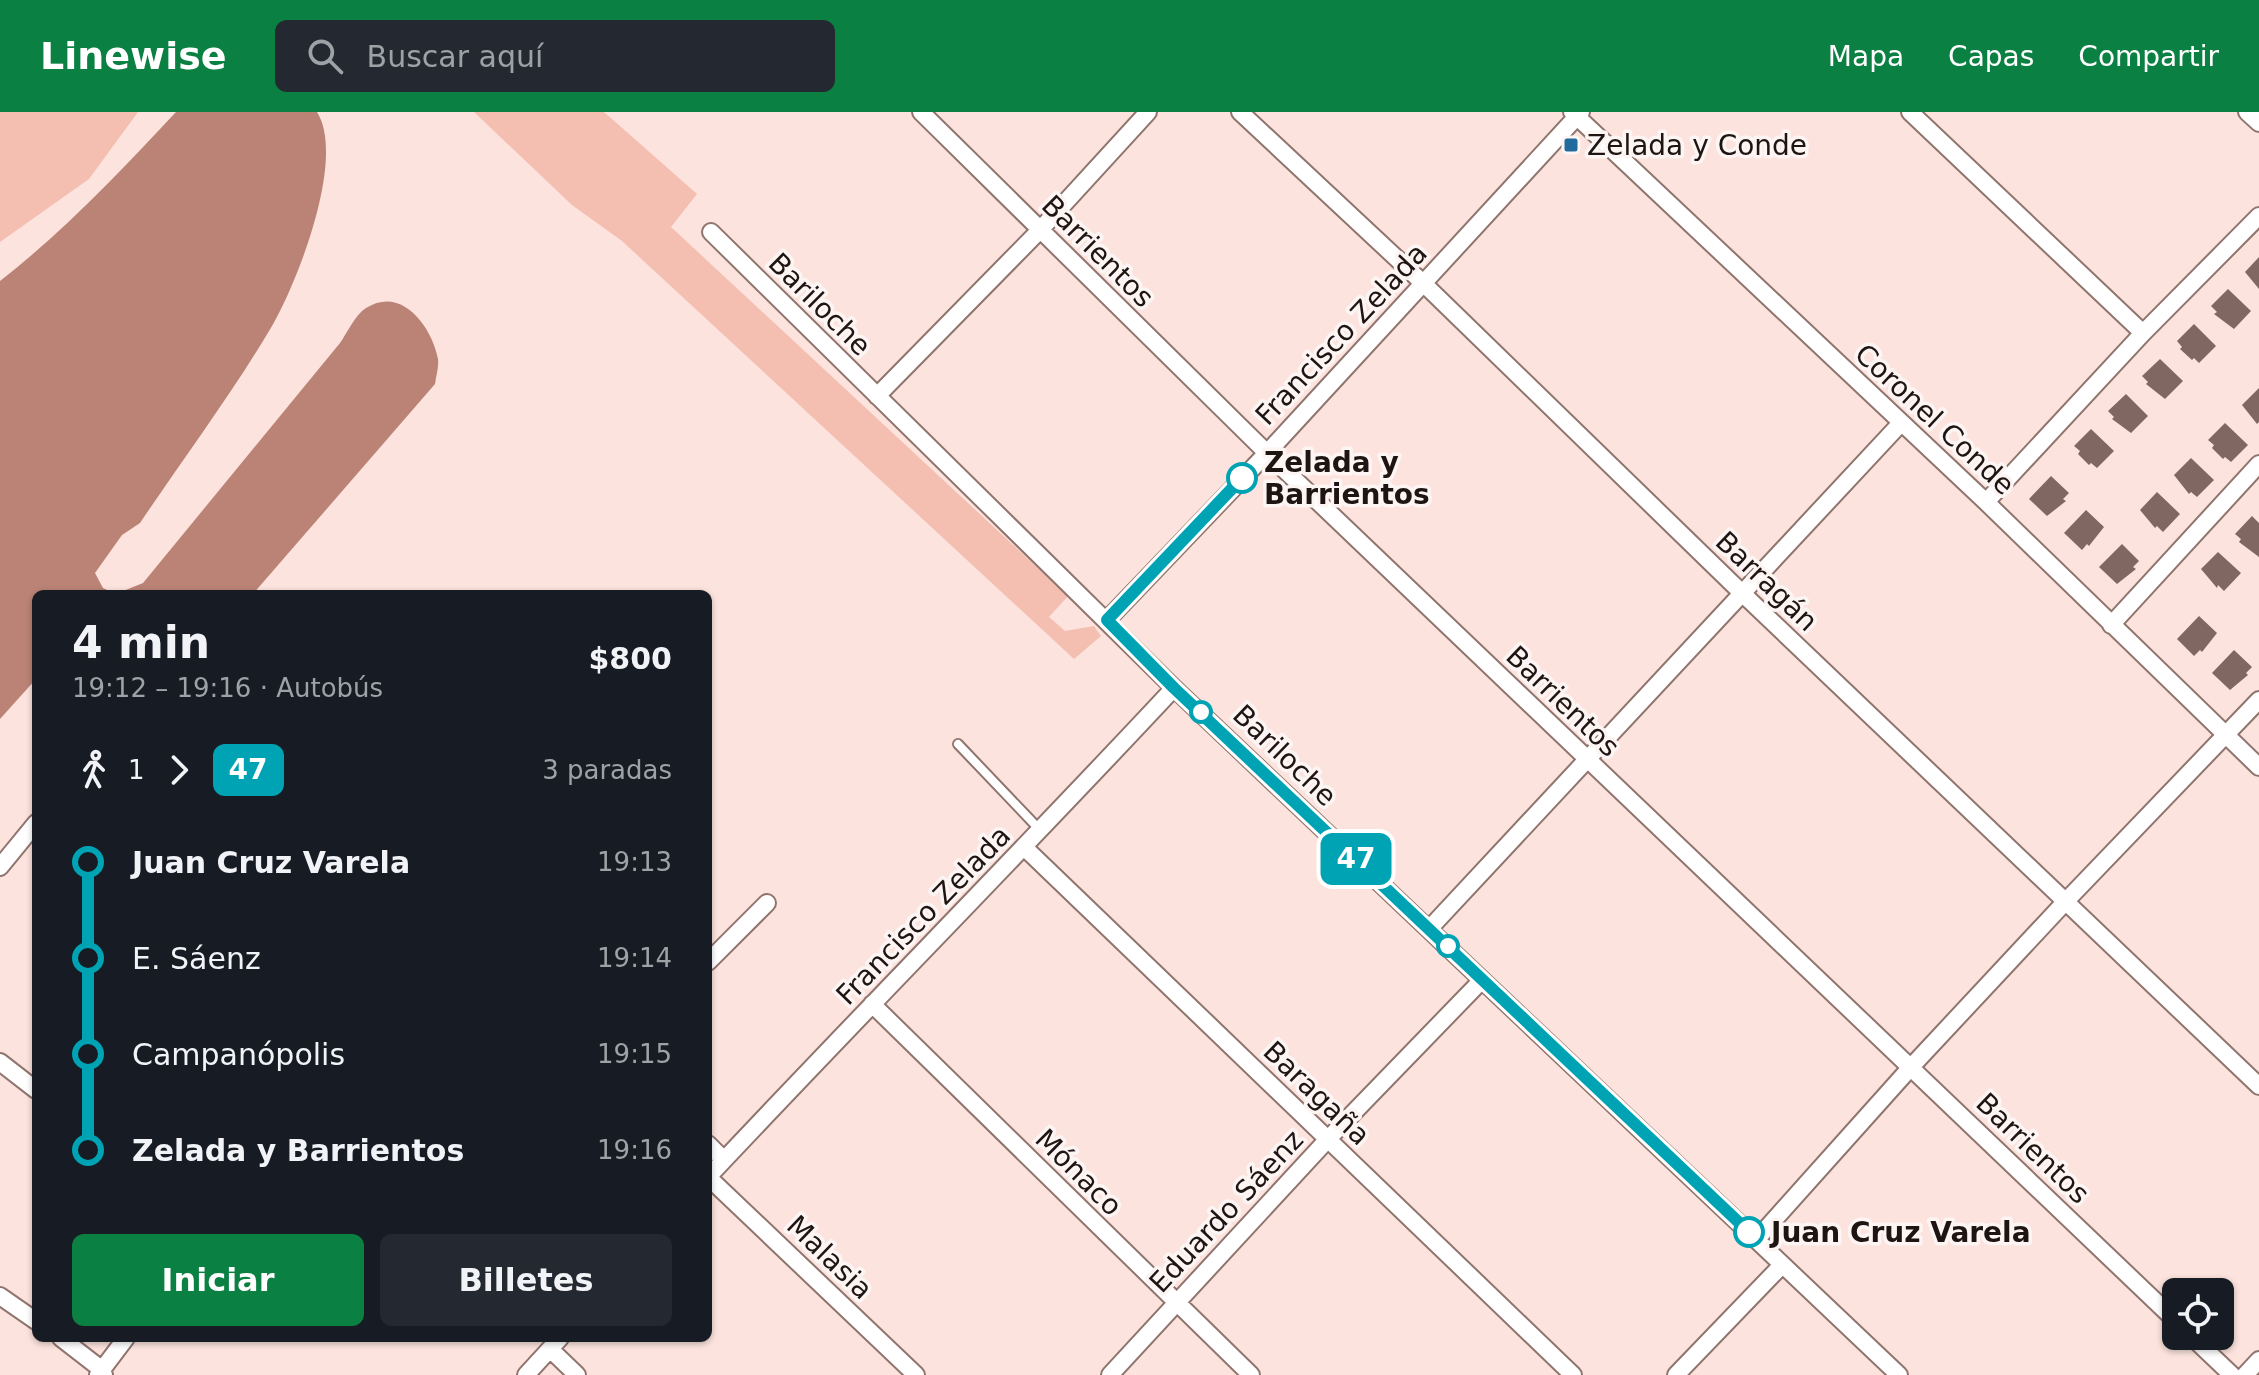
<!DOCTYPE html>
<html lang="es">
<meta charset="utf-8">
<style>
body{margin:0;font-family:"DejaVu Sans",sans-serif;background:#242831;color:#f1f3f6;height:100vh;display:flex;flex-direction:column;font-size:30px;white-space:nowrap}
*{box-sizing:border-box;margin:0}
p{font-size:26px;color:#9ea1a6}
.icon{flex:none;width:44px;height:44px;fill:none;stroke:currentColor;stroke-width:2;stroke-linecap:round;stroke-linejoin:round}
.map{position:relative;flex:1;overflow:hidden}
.drawer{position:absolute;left:32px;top:478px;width:680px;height:752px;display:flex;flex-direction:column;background:#171b24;border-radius:12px;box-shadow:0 2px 6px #0004}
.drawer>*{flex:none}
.badge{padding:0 16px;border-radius:12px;font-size:28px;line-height:52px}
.controls{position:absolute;left:2162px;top:1166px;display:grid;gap:16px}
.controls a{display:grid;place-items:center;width:72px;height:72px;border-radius:12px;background:#171b24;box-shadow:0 2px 6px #0004;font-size:40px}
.map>.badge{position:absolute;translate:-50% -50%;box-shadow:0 0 0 4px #fff}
.legs{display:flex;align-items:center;gap:12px;height:88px;padding:0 40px;font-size:26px}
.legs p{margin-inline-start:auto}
.summary{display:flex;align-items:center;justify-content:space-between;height:136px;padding:0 40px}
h1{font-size:44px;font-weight:600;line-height:60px}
.cta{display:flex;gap:16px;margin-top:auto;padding:16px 40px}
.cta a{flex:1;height:92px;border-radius:12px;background:#0b8043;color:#fff;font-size:32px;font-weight:600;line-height:92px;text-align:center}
.cta a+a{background:#242831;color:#f1f3f6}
ul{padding:0 40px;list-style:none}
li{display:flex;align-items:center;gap:28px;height:96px;font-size:30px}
li i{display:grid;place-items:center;width:12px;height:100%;margin:0 10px;background:currentColor}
li i::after{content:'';width:20px;height:20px;margin:-10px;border:6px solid;border-radius:50%;background:#171b24}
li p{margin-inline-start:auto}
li:first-child i{background:linear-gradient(#0000 50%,currentColor 0)}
li:last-child i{background:linear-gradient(currentColor 50%,#0000 0)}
header{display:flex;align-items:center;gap:48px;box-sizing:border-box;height:112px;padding:0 40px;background:#0b8043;color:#fff}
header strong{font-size:38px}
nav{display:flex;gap:44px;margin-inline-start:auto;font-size:28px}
.search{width:560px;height:72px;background:#242831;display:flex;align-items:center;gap:20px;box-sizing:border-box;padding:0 28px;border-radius:12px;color:#9ea1a6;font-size:30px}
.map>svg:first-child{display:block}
.green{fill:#f4beb1}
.water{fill:#bb8376}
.building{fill:#816761}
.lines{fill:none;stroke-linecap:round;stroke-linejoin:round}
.service-casing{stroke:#90746e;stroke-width:12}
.minor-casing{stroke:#90746e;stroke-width:20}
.service{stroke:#fff;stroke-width:8}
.minor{stroke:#fff;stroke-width:16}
.line-1-casing{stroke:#fff;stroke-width:18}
.line-1{stroke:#00a3b4;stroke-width:12}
.poi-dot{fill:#206a9e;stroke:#fcf5f4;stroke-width:3}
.stop-1-dot{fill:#fff;stroke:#00a3b4;stroke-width:4}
.labels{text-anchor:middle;stroke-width:7;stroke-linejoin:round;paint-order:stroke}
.poi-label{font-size:28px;fill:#1e1411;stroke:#fcf5f4;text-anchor:start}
.street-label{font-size:28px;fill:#1e1411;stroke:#fcf5f4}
.stop-label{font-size:28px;font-weight:bold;fill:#1e1411;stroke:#fcf5f4;text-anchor:start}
</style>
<header>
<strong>Linewise</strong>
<div class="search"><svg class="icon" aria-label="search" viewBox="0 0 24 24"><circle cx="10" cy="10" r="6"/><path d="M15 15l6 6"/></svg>Buscar aquí</div>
<nav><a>Mapa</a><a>Capas</a><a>Compartir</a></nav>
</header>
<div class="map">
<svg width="2259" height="1263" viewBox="0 0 2259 1263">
<rect width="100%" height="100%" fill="#fce3dd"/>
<path class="green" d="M0 0H138L89 67 0 130Z
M474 0H604L697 82 671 115 1068 484 1049 505 1065 519 1094 514 1101 524 1074 547 622 129 572 93Z"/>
<path class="water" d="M176 0H317C346 46 298 169 272 214 233 280 183 347 140 411L122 423 95 461 103 476 116 482 143 471 340 231C347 221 355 203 366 196 402 173 432 215 438 247 439 255 436 264 435 272L253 482H36V567L0 607V169C64 119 120 60 176 0Z"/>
<path class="building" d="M2259 145V177L2245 160Z
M2228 177 2251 199 2234 217 2214 202 2217 200 2211 194Z
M2194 212 2216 234 2199 251 2194 246 2192 248 2180 237 2182 235 2177 229Z
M2160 247 2183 269 2165 287 2146 272 2148 270 2142 264Z
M2259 276V310L2257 312 2242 293Z
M2126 282 2148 304 2131 321 2112 307 2114 305 2108 299Z
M2225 311 2248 333 2231 350 2225 345 2223 347 2212 336 2214 333 2208 328Z
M2091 317 2114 339 2097 356 2091 351 2089 353 2078 342 2080 339 2074 334Z
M2191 346 2214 368 2197 385 2191 380 2189 382 2174 363Z
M2051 364 2069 381 2063 387 2066 389 2047 404 2029 387Z
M2157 380 2180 402 2163 420 2157 414 2155 416 2140 398Z
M2086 398 2104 415 2089 434 2087 432 2082 438 2064 421Z
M2252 404 2259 411V445L2239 430 2241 427 2235 422Z
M2122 432 2139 449 2133 455 2136 457 2117 472 2099 455Z
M2218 440 2241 461 2224 479 2218 473 2217 476 2201 457Z
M2199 504 2217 521 2202 540 2200 538 2194 544 2177 527Z
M2234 538 2252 555 2246 561 2248 563 2230 578 2212 561Z"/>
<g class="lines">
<defs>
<path id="service" d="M958 632 1040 718"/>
<path id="minor" d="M921 0 1267 341 2176 1209
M1240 0 1423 171 1743 482 2259 974
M1572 0 1986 390 2259 655
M1910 0 2143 221
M2247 0 2259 11
M711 120 1174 576 1899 1263
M877 284 1040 118 1148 0
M1986 390 2143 221 2259 104
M1107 508 1267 341 1581 0
M2111 513 2259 352
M1025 736 1573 1263
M0 755 36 711
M1429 817 1901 311
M708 850 767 791
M872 892 1251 1263
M0 950 36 978
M708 1032 724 1048
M708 1065C862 901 1020 741 1174 576
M708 1065 916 1263
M1757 1127 1911 955 2066 789 2259 588
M0 1184 36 1209
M2191 1224 2232 1263
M61 1226 101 1257 104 1263
M550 1237 577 1263
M98 1263 126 1226
M526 1263 560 1226
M1110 1263 1328 1027 1482 868
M1676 1263 1782 1153
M2245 1263 2259 1248"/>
</defs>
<use href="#service" class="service-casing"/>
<use href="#minor" class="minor-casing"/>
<use href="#service" class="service"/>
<use href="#minor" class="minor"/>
</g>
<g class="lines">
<defs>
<path id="line-1" d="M1242 366 1107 508 1174 576 1749 1120"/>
</defs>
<use href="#line-1" class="line-1-casing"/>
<use href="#line-1" class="line-1"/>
</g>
<rect class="poi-dot" x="1563" y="25" width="16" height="16" rx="4"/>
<g class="stop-1-dot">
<circle cx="1242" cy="366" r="14"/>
<circle cx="1201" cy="600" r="10"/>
<circle cx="1448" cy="834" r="10"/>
<circle cx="1749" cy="1120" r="14"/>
</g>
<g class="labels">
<g class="poi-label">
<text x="1587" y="43">Zelada y Conde</text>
</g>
<g class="street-label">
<text transform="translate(1098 139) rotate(45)" y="10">Barrientos</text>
<text transform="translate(820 192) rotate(45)" y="10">Bariloche</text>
<text transform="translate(1341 222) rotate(-47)" y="10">Francisco Zelada</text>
<text transform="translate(1935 307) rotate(43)" y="10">Coronel Conde</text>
<text transform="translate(1767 469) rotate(44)" y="10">Barragán</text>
<text transform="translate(1563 589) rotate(44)" y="10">Barrientos</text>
<text transform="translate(1285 643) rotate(44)" y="10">Bariloche</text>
<text transform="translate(923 803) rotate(-46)" y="10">Francisco Zelada</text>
<text transform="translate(1317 981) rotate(44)" y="10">Baragaña</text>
<text transform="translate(2033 1036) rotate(44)" y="10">Barrientos</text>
<text transform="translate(1079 1060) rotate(45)" y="10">Mónaco</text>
<text transform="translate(1226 1099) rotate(-47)" y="10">Eduardo Sáenz</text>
<text transform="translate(830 1145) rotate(44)" y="10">Malasia</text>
</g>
<g class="stop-label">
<text x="1264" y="360">Zelada y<tspan x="1264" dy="32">Barrientos</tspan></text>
<text x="1771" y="1130">Juan Cruz Varela</text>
</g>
</g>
</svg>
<div class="controls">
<a><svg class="icon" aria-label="locate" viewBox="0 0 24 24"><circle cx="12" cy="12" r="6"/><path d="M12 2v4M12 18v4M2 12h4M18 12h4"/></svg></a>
</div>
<b class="badge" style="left:1356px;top:747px;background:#00a3b4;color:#fff">47</b>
<section class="drawer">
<div class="summary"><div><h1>4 min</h1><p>19:12 – 19:16 · Autobús</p></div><b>$800</b></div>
<div class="legs"><svg class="icon" aria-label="walk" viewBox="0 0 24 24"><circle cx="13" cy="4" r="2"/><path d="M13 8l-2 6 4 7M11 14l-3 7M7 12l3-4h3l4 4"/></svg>1<svg class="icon" aria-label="forward" viewBox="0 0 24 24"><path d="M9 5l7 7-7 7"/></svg><b class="badge" style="background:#00a3b4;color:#fff">47</b><p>3 paradas</p></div>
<ul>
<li><i style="color:#00a3b4"></i><b>Juan Cruz Varela</b><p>19:13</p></li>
<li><i style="color:#00a3b4"></i><span>E. Sáenz</span><p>19:14</p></li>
<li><i style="color:#00a3b4"></i><span>Campanópolis</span><p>19:15</p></li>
<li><i style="color:#00a3b4"></i><b>Zelada y Barrientos</b><p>19:16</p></li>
</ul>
<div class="cta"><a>Iniciar</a><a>Billetes</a></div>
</section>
</div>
